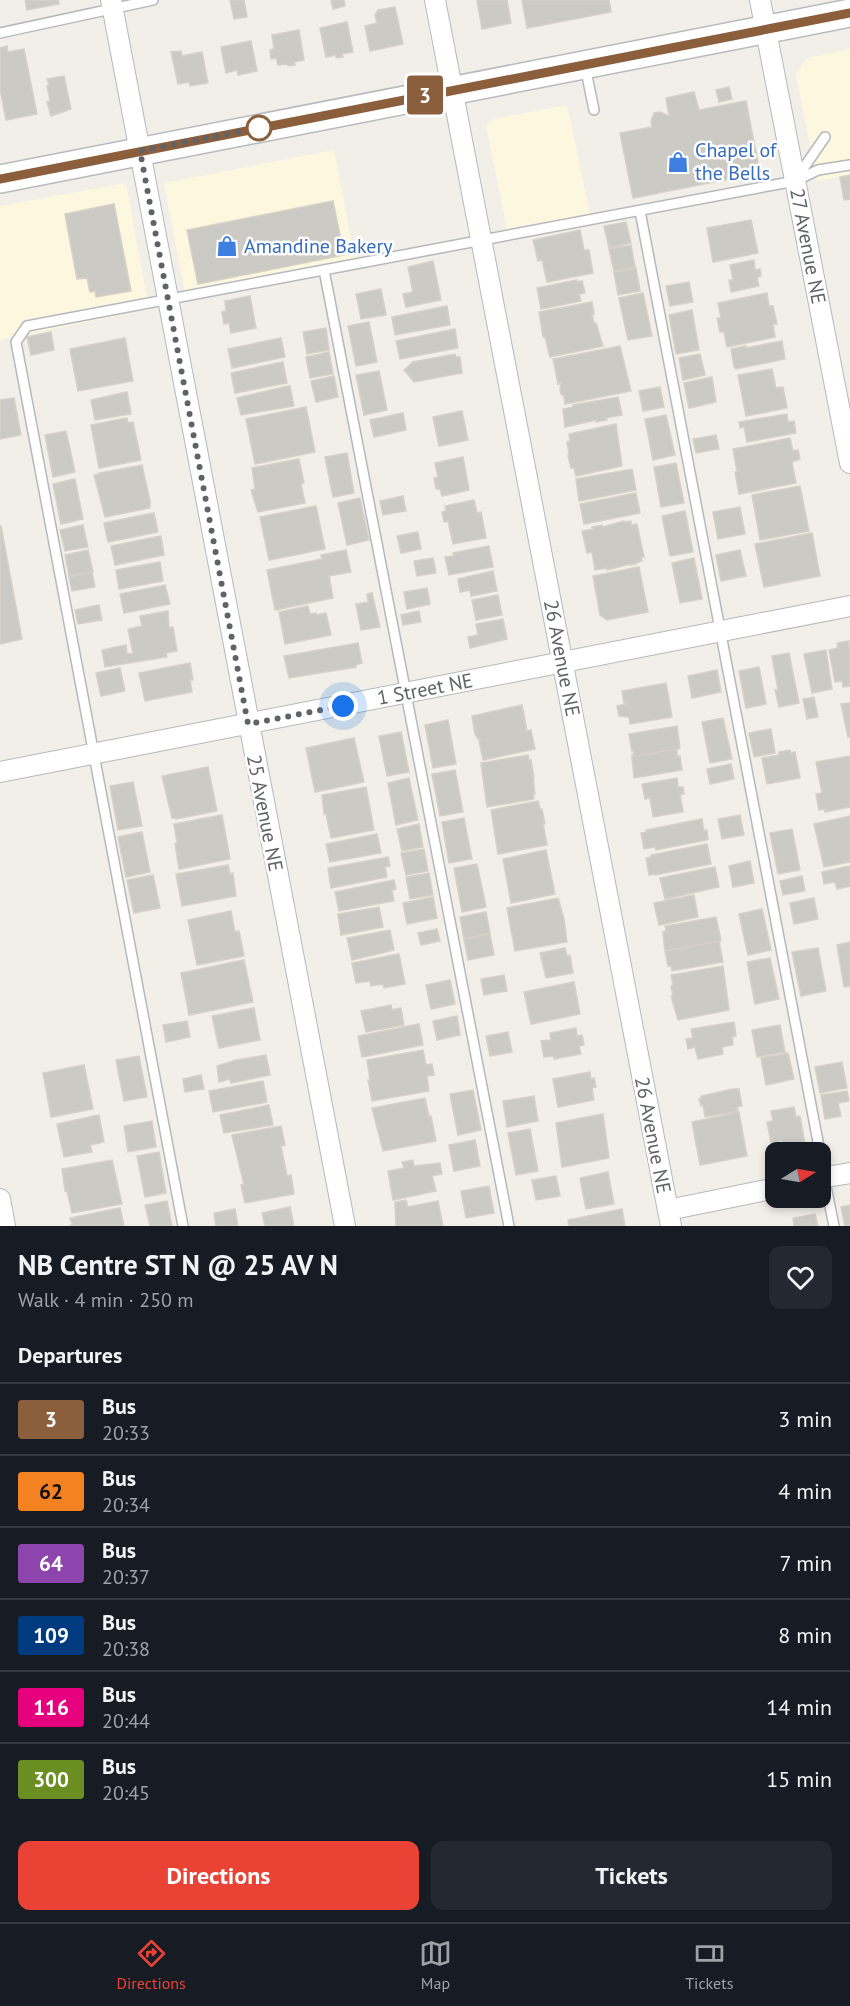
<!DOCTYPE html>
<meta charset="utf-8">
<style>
body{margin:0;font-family:"PT Sans",sans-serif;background:#242831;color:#f1f3f6;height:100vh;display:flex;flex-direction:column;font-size:22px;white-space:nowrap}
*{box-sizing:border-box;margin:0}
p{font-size:20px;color:#9ea1a6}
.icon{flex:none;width:33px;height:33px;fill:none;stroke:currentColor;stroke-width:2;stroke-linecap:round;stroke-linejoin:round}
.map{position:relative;height:1226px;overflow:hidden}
.side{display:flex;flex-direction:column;background:#171b24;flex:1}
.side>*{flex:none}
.badge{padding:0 12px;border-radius:4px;font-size:21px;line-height:39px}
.needle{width:39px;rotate:79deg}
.buttons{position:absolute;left:765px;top:1142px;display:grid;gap:12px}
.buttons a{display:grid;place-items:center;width:66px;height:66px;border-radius:12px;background:#171b24;box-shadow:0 3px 9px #0003;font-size:30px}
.you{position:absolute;width:30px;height:30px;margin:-15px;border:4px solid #fff;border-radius:50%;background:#1a73e8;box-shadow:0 0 0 9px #1a73e833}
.map>.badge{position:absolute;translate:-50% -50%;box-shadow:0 0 0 3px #fff}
h2{padding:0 18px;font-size:22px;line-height:54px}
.round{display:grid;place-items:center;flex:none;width:63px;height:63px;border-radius:12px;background:#242831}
.headline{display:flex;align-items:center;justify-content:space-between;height:102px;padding:0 18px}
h1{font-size:28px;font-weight:800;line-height:45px}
.primary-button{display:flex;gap:12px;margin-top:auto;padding:12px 18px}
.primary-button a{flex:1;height:69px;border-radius:12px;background:#ea4335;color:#fff;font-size:24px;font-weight:800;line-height:69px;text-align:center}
.primary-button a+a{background:#242831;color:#f1f3f6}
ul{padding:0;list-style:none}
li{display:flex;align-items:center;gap:18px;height:72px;padding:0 18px;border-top:2px solid #363941}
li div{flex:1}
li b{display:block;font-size:22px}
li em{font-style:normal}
li .badge{min-width:66px;font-weight:700;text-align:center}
.tab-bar{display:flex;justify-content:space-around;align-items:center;height:84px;border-top:2px solid #363941;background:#171b24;font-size:16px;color:#9ea1a6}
.tab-bar a{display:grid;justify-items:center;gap:3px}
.tab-bar .on{color:#ea4335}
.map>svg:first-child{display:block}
.commercial{fill:#fef7e0}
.building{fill:#cccac5;stroke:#d6d1c6;stroke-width:1.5}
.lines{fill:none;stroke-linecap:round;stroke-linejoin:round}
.lane-casing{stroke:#b5b8bc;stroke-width:12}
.street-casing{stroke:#b5b8bc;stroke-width:22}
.secondary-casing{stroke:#b6babf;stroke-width:30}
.lane{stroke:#fff;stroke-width:9}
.street{stroke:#fff;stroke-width:20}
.secondary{stroke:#fff;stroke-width:27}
.line-casing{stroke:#fff;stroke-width:14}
.line{stroke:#8b5e3c;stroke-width:9}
.walk{stroke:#5f6368;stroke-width:6;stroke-dasharray:0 10.8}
.stop-dot{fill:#fff;stroke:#8b5e3c;stroke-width:3}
.labels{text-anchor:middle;stroke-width:5;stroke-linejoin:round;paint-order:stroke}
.shop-label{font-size:20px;fill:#366cbe;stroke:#fff;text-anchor:start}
.street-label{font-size:20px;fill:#5f6368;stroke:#fff}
</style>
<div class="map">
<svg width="850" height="1226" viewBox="0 0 850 1226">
<rect width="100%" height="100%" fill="#f1efe8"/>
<path class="commercial" d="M850 49V175L817 181 796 75 806 58Z
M567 105 592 223 509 239 486 126 493 119Z
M334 150 356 266 186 299 164 183Z
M126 183 149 309 0 340V206Z"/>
<path class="building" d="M25 0H58L59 4 27 10Z
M230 0H244L247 17 234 19Z
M331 0H344L345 6 333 9Z
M477 0H507L511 23 482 29Z
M522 0H609L611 12 527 28Z
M395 7 403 44 370 51 365 26 377 23 375 15 378 10Z
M347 22 353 52 342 54 343 57 336 58V55L326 57 320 28Z
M299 30 304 60 294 62 295 65 288 66V64L278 65 276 58 271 59 270 50 274 49 272 35Z
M251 41 257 71 238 75 237 70 226 73 221 47Z
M7 46 8 52 24 49 37 114 6 120 0 89V48Z
M181 51 182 56 202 52 208 83 190 86 189 82 178 84 171 52Z
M64 76 71 109 51 116 47 102 50 101 47 86 49 85 47 79Z
M729 87 732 99 719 102 716 90Z
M694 92 699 110 746 101 760 173 633 198 620 133 652 127 651 121 654 113 660 112 669 116 666 98Z
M850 175V199L844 200 840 177Z
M333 201 344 255 198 284 187 230Z
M114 204 131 291 96 297 95 291 90 292 87 278 77 279 65 214Z
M751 220 758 253 713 262 707 228Z
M626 222 631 243 609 248 604 226Z
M580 230 584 250H589L593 273 547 282 542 260 538 261 533 240Z
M631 245 635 267 614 271 609 249Z
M754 260 755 270 760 269 761 276 757 277 759 286 731 292 729 280H733L730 265Z
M433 261 441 300 406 307 403 294 413 292 408 267Z
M636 268 640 291 618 295 614 272Z
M577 280V282L582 281 585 293 579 294 581 301 541 309 537 288Z
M689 282 693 302 670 306 666 286Z
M381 289 386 315 361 319 356 294Z
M643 293 652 336 628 340 619 298Z
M767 293 769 306H773L777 324H773L775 337 727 347 724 332H720L717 318H721L718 303Z
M250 296 256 328 231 333 229 323 224 324 222 312 226 311 225 301Z
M592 302 594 314H592L594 323H596L603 346 550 357 545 337H543L539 312Z
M447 306 450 325 395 335 392 317Z
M692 310 699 350 676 354 669 315Z
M369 322 377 362 356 366 348 326Z
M326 328 329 350 307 354 303 332Z
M455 329 458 348 400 359 396 341Z
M51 332 54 350 31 355 27 337Z
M125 338 133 381 78 391 70 349Z
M281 338 285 357 232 368 228 349Z
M782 341 785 359 736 369 734 367 731 349 746 346V348Z
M620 346 631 391 565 404 564 396 561 394 560 389 561 383 558 384 553 359Z
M329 352 333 374 310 378 306 357Z
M455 354 456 357H460L462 373 414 382 404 370 413 362Z
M700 354 705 375 683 380 679 358Z
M283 362 287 383 235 393 231 373Z
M772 369 776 388 783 387 787 408 746 416 738 375Z
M379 371 387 410 364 415 356 375Z
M334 376 338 397 316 402 311 381Z
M712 377 716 402 689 408 684 383Z
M288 386H290L294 406 241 415 237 398Z
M660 387 664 407 643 411 639 391Z
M127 392 131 414 95 420 91 400Z
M618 397 622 415 606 418 607 420 596 422V420L565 427 563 409 573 407V405Z
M14 398 21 435 0 439V400Z
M306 407 315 452 255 464 246 419Z
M462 411 468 440 439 446 433 417Z
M403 413 406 430 374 437 370 420Z
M787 414 788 422 794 421 796 433 747 442 744 427 740 428 739 422Z
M666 415 675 455 653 460 645 419Z
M127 418 128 423 133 422 141 460 99 468 91 425Z
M616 424 622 466 576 476 574 468H571L568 455 569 454 567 442 570 441 569 434Z
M66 431 75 472 53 477 45 435Z
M716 435 719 449 696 453 693 439Z
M790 438 793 451 798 450 800 459 792 462 796 483 739 494 735 472 737 471 733 449Z
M347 453 354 493 333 497 325 457Z
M463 457 469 490 442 496 440 489H436L434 478 438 477 435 463Z
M299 459 304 483 301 484 305 503 258 512 251 490 255 489 252 468Z
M676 463 684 503 661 507 654 467Z
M142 465 150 501V508L105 517 94 475 99 474V473Z
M632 469 636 490 579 501 576 479Z
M75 479 83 519 61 524 53 484Z
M800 486 809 531 760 540 752 495Z
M636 493 640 513 584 524 580 504Z
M403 496 406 511 383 515 380 501Z
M360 498 369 540 347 545 338 503Z
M474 500 477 513 481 512 486 538 453 544 448 521 444 522 442 512 446 511 445 506Z
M316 506 325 549 269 560 260 517Z
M740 507 745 534 718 539 713 512Z
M685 511 693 552 670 556 662 516Z
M154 513 158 532 108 542 104 523Z
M624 521V522L631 521V525L637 524 644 557H641L642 561 636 563V564L630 565V564L607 570V568L595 570 592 552 587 553 582 531 593 529 592 527 602 525 603 527Z
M83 525 88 547 65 551 60 530Z
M1 526 22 639 0 644V526Z
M418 532 421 549 401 553 397 536Z
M812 533 820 576 764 587 755 544Z
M161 536 164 555 115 565 111 546Z
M489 546 493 567 449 575 445 557 454 556 453 553Z
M88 550 93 572 69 576 65 555Z
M346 550 351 572 329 576 333 598 275 610 267 570 322 559 321 555Z
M740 550 746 576 721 581 716 555Z
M433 558 436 573 417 576 414 561Z
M694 558 702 599 680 603 672 563Z
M160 562 163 581 119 589 116 570Z
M639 567 648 612 607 620 600 615 593 576Z
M493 571 497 591 471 596 470 590 460 592 458 579Z
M92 572 95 587 72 591 69 577Z
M165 585 170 604 124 613 120 594Z
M427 588 430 604 407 609 404 592Z
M372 593 380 627 361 630 356 604 368 602 367 594Z
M498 595 502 615 476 620 472 600Z
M99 605 102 620 78 624 75 610Z
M308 606 310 614 316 613 317 615 326 613 331 635 285 644 279 612Z
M168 611 169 628 173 627 177 651 166 653 167 657 105 667 102 650 126 645 127 654 133 653 128 629 142 626 140 616Z
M419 611 421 622 403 625 401 615Z
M503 619 507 639 470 648 468 637 478 635 476 624Z
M849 641 850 686 843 687 842 681 835 682 829 650 838 648 837 643Z
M358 643 362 663 356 665V667L289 678 284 656Z
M826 650 832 689 812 693 804 654Z
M789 653 799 703 779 707 775 690H778L772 656Z
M190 663 193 680H190L192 692 145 701 139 673Z
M759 667 766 704 746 708 739 671Z
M120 668 125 691 101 696 96 673Z
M717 670 721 692 692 698 688 676Z
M666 683 672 717 630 724 629 717 619 716 617 706 626 704V702L624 703 622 691Z
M814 697 818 717 807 719 803 699Z
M850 703V737H848L841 704Z
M522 705 527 731 531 730 535 749 483 760 479 741 481 739H478L475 734 472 716Z
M723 718 732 759 710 763 702 722Z
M448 720 456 764 433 768 425 725Z
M677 726 680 748 632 757V755L634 754V751L632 752 629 734Z
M771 729 775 753 754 757 749 733Z
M401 732 409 772 387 776 379 736Z
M354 738 364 782 315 792 306 748Z
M680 748 677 750V756H680L682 770 634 778 632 757Z
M790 750 791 753 795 752 800 778 767 784 762 758 779 755V752Z
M528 755 529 760H531L534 777H533L535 794H533L534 799 487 807 481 763Z
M850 756V807L825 812V809L819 810 816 794 822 793 816 762Z
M731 764 734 779 710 784 707 769Z
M208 767 217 811 176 819V818H172L162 776Z
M455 770 463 812 440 816 432 774Z
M409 778 418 820 396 825 388 783Z
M677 778 678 787H683L684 794H680L683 812 653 817 650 798 645 799 642 784Z
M133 782 142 826 118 830 110 786Z
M366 787 374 830 331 838 326 814H324L322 795Z
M538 801 540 809H542L545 824H543L547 845 498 854 491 810Z
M222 815 230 859 179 869 175 844 177 843 174 824Z
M740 815 744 835 722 839 718 819Z
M850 816V862L824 867 814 824Z
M464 818 472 859 449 863 442 822Z
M702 819 704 831 707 830 708 839 706 840 656 850 655 847 644 849 641 833 647 832 646 830Z
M419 824 423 847 402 851 397 829Z
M792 829 800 870 778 874 770 833Z
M142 832 150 872 126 877 118 837Z
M377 834 381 853 330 862 326 844Z
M707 844 711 864 655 875 654 874 649 875 646 858 651 857V855Z
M424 849 428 871 406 875 401 853Z
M546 850 555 894 511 903 503 859Z
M388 857 390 866 385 867 387 877 331 888 328 868Z
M750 861 754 883 733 887 729 866Z
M477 864 486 907 462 912 454 868Z
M228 865 230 874 233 873 236 896 182 906 176 874Z
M850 866V886L837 889 835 882 824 884 822 872Z
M715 867 719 887 665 899 660 878Z
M429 873 433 895 410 899 406 877Z
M153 875 160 908 134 913 127 880Z
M802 876 805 891 783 895 780 881Z
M394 880 396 889 392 890 394 901 339 911 335 892Z
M694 895 698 917 659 925 654 903Z
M433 897 437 918 407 924 403 903Z
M558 898 564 919 567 942 515 951 507 908Z
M814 898 818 919 794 924 790 903Z
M379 907 383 927 341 935 338 914Z
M762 909 771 950 748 955 739 914Z
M231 911 235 932 239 931 244 956 197 965 188 920Z
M486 912 490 933 464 939 460 917Z
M716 917 721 941 665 951 663 932 666 931 665 926Z
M437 929 440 941 421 945 418 933Z
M390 930 394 950 352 960 347 938Z
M490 934 494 955 468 960 464 939Z
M719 941 723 962 672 971 671 966H668L665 951Z
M850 942V986L844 987 837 945Z
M565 948 567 956 570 955 573 973 546 978 540 953Z
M818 948 826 991 801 996 792 952Z
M399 954 405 984 384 988 383 984 371 986 370 981 356 983 352 963Z
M770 958 779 999 755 1004 747 962Z
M244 960 253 1002 189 1015 181 973Z
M723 966 729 1010 678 1020 671 996H673L671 986 673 985 671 975Z
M504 975 507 991 484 995 481 979Z
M450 980 455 1004 431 1009 426 985Z
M574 982 580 1014 531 1024 524 992Z
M391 1005 392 1010 401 1008 404 1025 366 1032 361 1011Z
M254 1008 260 1040 219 1048 212 1016Z
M457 1016 460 1035 437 1040 433 1021Z
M187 1021 190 1037 166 1042 163 1025Z
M734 1022 736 1036 732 1037 733 1045 722 1047 723 1054 698 1059 695 1047 688 1049 686 1039 693 1038 691 1029Z
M419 1024 423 1045 362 1057 358 1036Z
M780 1025 785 1052 757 1057 752 1030Z
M576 1028 577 1036 582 1035 584 1045 579 1046 581 1054 554 1059V1056L544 1057 541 1041 551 1040 550 1033Z
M508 1032 512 1052 490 1056 486 1036Z
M423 1050 426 1065 432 1064 434 1075 427 1076 429 1091 372 1101 368 1080H370L367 1060Z
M788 1053 794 1079 766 1085 761 1058Z
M266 1055 270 1075 231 1083 230 1079 219 1082 217 1066 236 1060Z
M139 1056 147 1097 124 1101 116 1060Z
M842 1062 847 1088 820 1093 815 1067Z
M84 1065 93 1109 51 1117 43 1073Z
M590 1072 591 1079 594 1078 596 1087 592 1088 594 1100 558 1107 553 1079Z
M201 1075 204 1089 185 1092 183 1079Z
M263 1081 267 1102 213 1112 209 1091Z
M733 1089H739L742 1106 737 1107 738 1111 705 1117 703 1105 701 1106 699 1099H701V1096Z
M473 1090 481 1130 458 1135 450 1094Z
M847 1091 849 1101 838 1103 841 1116 825 1119 821 1095Z
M534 1096 538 1121 507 1127 503 1101Z
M425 1098 429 1117 431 1116 436 1141 383 1151 372 1108Z
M269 1105 273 1125 224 1133 220 1115Z
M794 1107 796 1117 800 1116 806 1149 785 1152 782 1140 771 1143 767 1122 773 1121 771 1111Z
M739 1112 747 1156 700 1165 692 1122Z
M603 1114 609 1158 562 1167 556 1123Z
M99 1115 104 1142 90 1145 92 1152 64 1157 57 1124Z
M152 1121 156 1147 128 1152 124 1126Z
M281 1126 285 1145 281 1146 287 1176 291 1175 294 1194 245 1203 241 1185H244L232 1135Z
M530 1129 538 1171 516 1175 508 1133Z
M475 1140 480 1166 454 1171 449 1145Z
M159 1152 166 1193 145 1197 137 1156Z
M112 1160 122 1204 72 1213 67 1191H65L62 1169Z
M413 1160 414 1166 440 1163 442 1174 432 1176 436 1191 393 1200 388 1171 404 1168 402 1162Z
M608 1172 614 1204 586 1209 580 1178Z
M556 1176 560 1196 536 1200 532 1180Z
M489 1186 494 1213 466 1218 461 1191Z
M406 1200 408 1207 438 1201 443 1226H396L395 1202Z
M167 1201 172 1226H150L145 1205Z
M850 1205V1226H845L841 1207Z
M290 1207 294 1226H265L262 1213Z
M120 1208 124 1226H70L72 1224 70 1218Z
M235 1209 238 1226H216L214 1213Z
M622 1209 625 1226H569L568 1220Z
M815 1214 818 1226H794L793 1218Z"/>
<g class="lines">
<defs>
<path id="lane" d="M0 33 153 0
M585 66 594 110
M796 179 825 137
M640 211 820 1152
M324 270 509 1226
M820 1157 834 1226
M183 1226 16 342 27 326 795 181 818 170 850 165"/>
<path id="street" d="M111 0 345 1226
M435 0 671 1226
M760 0 850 463
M0 772 850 606
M820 1178 850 1173
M0 1199 5 1226
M668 1210 776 1188"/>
<path id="secondary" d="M0 179 850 13"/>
</defs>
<use href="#lane" class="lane-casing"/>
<use href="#street" class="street-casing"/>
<use href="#secondary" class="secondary-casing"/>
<use href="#lane" class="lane"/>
<use href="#street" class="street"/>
<use href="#secondary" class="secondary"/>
</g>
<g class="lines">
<defs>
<path id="line" d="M0 179 850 13"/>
</defs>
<use href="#line" class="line-casing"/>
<use href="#line" class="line"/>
<path class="walk" d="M259 128 140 151 248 724 343 706"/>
</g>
<defs>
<symbol id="shop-bare" viewBox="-9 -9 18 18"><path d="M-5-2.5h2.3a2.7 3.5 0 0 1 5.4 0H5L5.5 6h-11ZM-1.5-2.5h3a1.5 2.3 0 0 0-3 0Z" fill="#3f7fe0" stroke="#fff" stroke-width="2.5" paint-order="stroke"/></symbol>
</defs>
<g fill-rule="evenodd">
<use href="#shop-bare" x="663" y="147" width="30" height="30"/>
<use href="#shop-bare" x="212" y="231" width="30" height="30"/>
</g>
<circle class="stop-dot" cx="259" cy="128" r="12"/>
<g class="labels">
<g class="shop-label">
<text x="695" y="157">Chapel of<tspan x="695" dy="23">the Bells</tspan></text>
<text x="244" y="253">Amandine Bakery</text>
</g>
<g class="street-label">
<text transform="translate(808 246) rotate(79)" y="7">27 Avenue NE</text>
<text transform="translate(562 658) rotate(79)" y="7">26 Avenue NE</text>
<text transform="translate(425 689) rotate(-11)" y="7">1 Street NE</text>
<text transform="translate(265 813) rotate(79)" y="7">25 Avenue NE</text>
<text transform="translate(653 1135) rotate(79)" y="7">26 Avenue NE</text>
</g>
</g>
</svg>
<div class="buttons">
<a><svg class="needle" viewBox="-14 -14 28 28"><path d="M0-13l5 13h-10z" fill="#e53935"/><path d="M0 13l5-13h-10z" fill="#9ea1a6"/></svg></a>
</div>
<div class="you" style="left:343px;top:706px"></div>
<b class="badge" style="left:425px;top:95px;background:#8b5e3c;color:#fff">3</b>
</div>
<section class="side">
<div class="headline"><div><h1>NB Centre ST N @ 25 AV N</h1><p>Walk · 4 min · 250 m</p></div><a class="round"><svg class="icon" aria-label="heart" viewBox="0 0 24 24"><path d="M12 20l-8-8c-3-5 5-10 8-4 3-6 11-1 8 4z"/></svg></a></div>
<h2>Departures</h2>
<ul>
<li><span class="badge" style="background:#8b5e3c;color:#fff">3</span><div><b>Bus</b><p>20:33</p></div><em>3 min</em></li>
<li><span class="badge" style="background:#f58220;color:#111">62</span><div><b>Bus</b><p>20:34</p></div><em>4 min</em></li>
<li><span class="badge" style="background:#8e44ad;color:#fff">64</span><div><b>Bus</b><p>20:37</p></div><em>7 min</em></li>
<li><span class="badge" style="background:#003b80;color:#fff">109</span><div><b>Bus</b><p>20:38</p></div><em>8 min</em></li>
<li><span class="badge" style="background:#e6007e;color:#fff">116</span><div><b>Bus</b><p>20:44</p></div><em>14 min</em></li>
<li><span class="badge" style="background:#6b8e23;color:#fff">300</span><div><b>Bus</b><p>20:45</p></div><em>15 min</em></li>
</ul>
<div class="primary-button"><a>Directions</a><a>Tickets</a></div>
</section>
<nav class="tab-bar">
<a class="on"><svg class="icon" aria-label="directions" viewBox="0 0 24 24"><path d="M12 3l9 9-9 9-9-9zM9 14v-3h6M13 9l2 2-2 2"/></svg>Directions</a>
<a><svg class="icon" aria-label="map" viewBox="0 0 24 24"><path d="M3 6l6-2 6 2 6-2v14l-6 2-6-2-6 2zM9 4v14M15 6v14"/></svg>Map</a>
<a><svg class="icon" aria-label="tickets" viewBox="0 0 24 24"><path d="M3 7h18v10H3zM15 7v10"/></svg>Tickets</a>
</nav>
